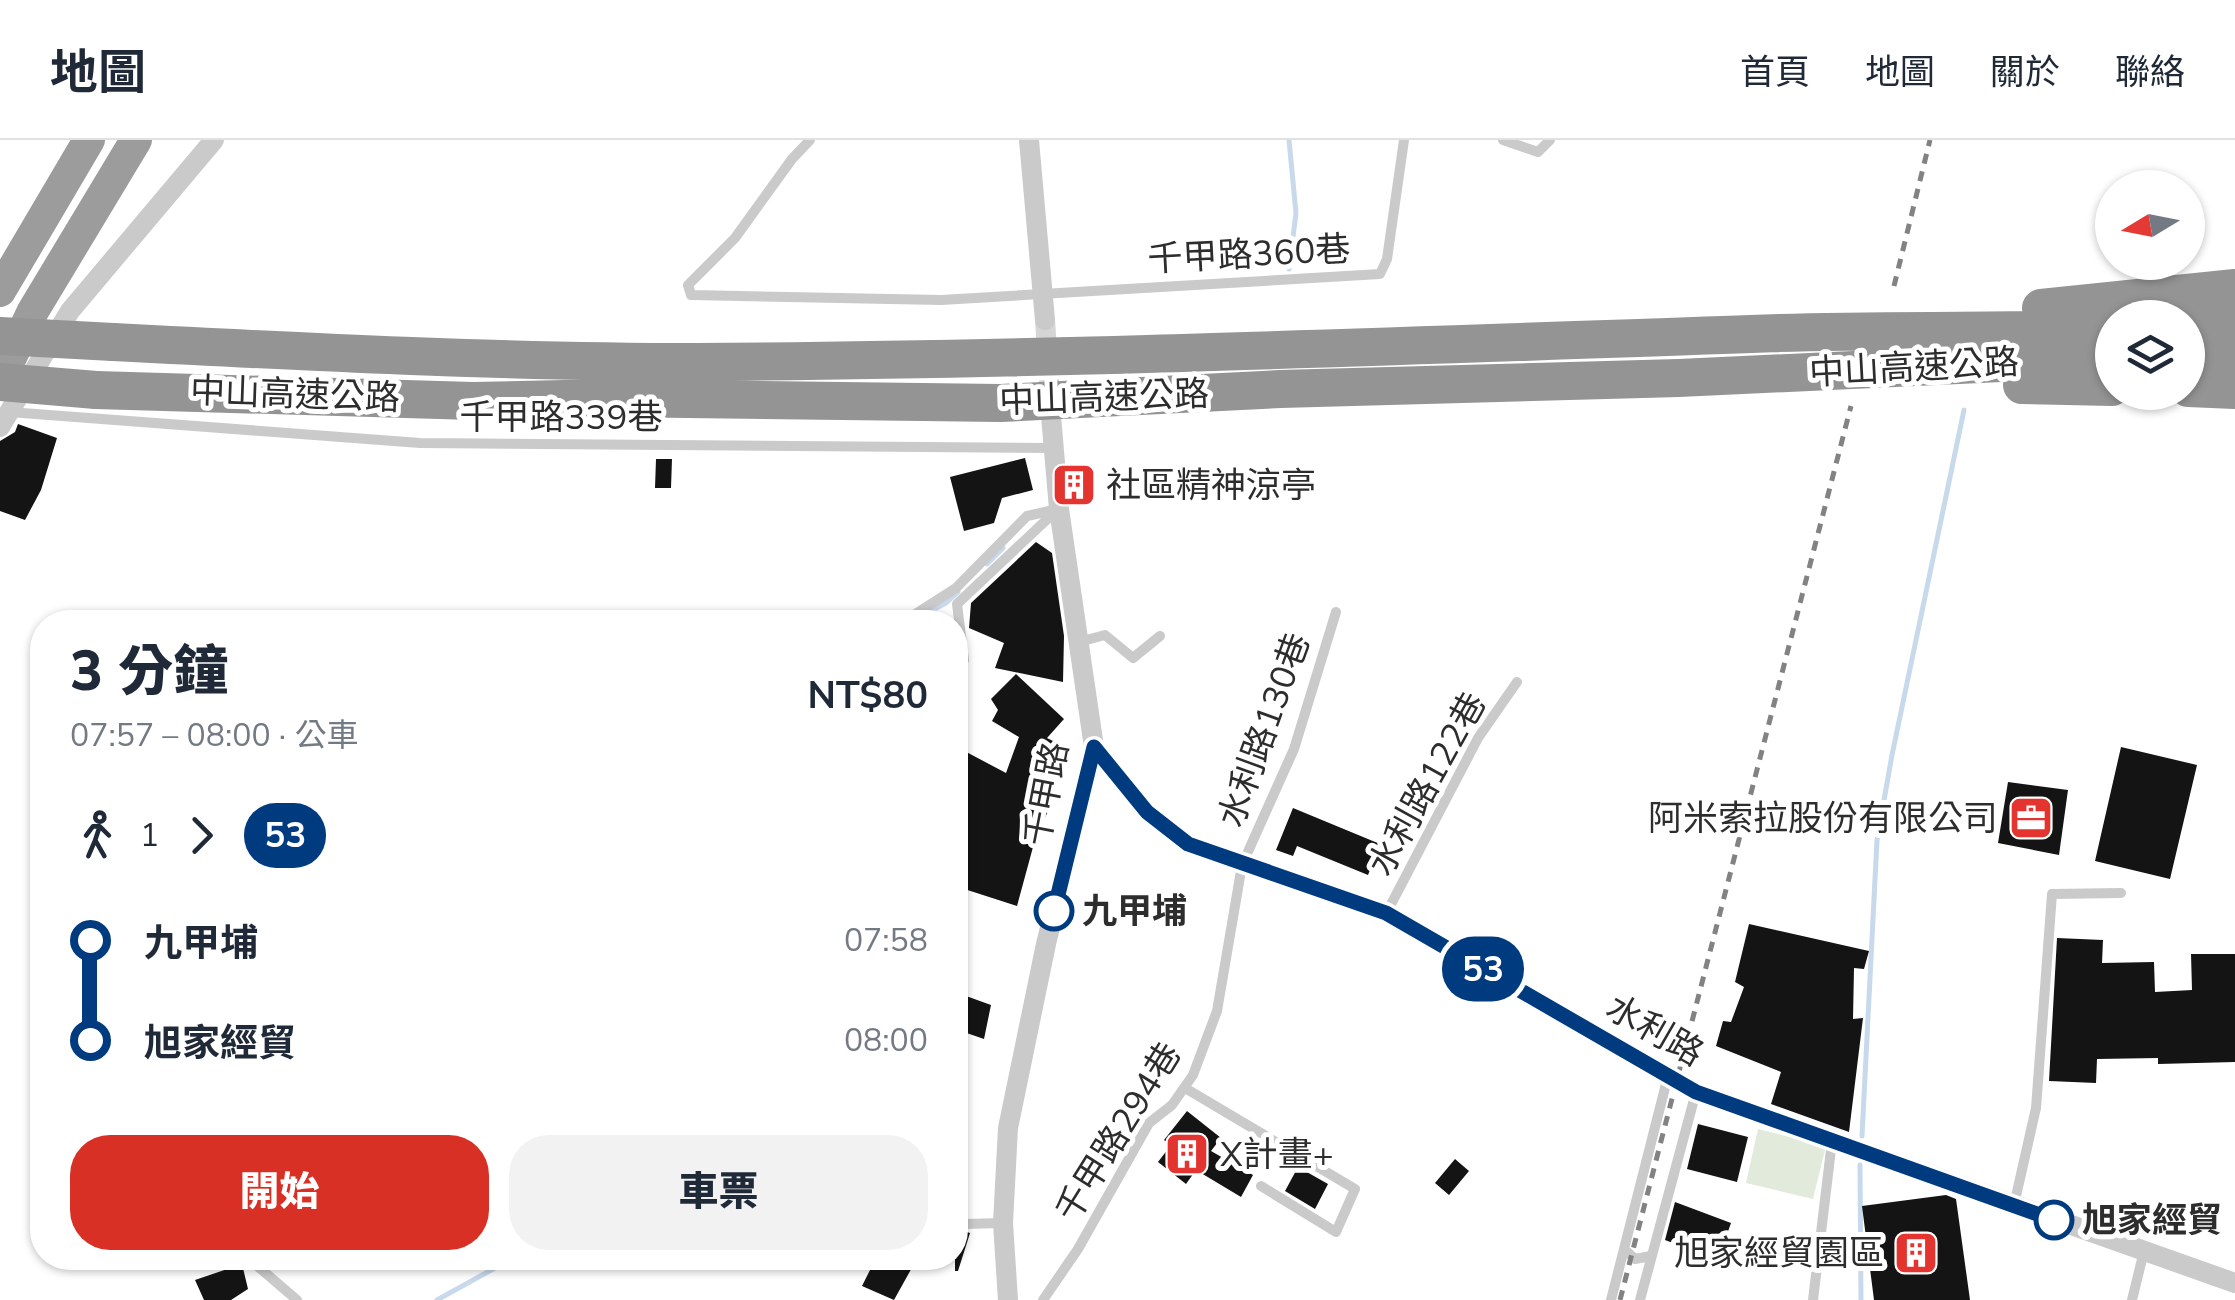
<!DOCTYPE html>
<html lang="zh-TW">
<meta charset="utf-8">
<style>
body{margin:0;font-family:"Nunito Sans","Noto Sans TC",sans-serif;background:#f2f2f3;color:#1f2937;height:100vh;display:flex;flex-direction:column;font-size:38px;white-space:nowrap}
*{box-sizing:border-box;margin:0}
p{font-size:32px;color:#747a83}
.icon{flex:none;width:55px;height:55px;fill:none;stroke:currentColor;stroke-width:2;stroke-linecap:round;stroke-linejoin:round}
.map{position:relative;flex:1;overflow:hidden}
.details{position:absolute;left:30px;top:470px;width:938px;height:660px;display:flex;flex-direction:column;background:#fff;border-radius:40px;box-shadow:0 2px 8px #0004}
.details>*{flex:none}
.badge{padding:0 20px;border-radius:32px;font-size:35px;line-height:65px}
.needle{width:65px;rotate:260deg}
.controls{position:absolute;left:2095px;top:30px;display:grid;gap:20px}
.controls a{display:grid;place-items:center;width:110px;height:110px;border-radius:50%;background:#fff;box-shadow:0 2px 8px #0004;font-size:50px}
.map>.badge{position:absolute;translate:-50% -50%;box-shadow:0 0 0 5px #fff}
.legs{display:flex;align-items:center;gap:15px;height:110px;padding:0 40px;font-size:32px}
.legs p{margin-inline-start:auto}
.summary{display:flex;align-items:center;justify-content:space-between;height:170px;padding:0 40px}
h1{font-size:55px;font-weight:800;line-height:75px}
.button{display:flex;gap:20px;margin-top:auto;padding:20px 40px}
.button a{flex:1;height:115px;border-radius:40px;background:#d93025;color:#fff;font-size:40px;font-weight:800;line-height:115px;text-align:center}
.button a+a{background:#f2f2f3;color:#1f2937}
ul{padding:0 40px;list-style:none}
li{display:flex;align-items:center;gap:35px;height:100px;font-size:38px}
li i{display:grid;place-items:center;width:15px;height:100%;margin:0 12px;background:currentColor}
li i::after{content:'';width:25px;height:25px;margin:-12px;border:8px solid;border-radius:50%;background:#fff}
li p{margin-inline-start:auto}
li:first-child i{background:linear-gradient(#0000 50%,currentColor 0)}
li:last-child i{background:linear-gradient(currentColor 50%,#0000 0)}
header{display:flex;align-items:center;gap:60px;box-sizing:border-box;height:140px;padding:0 50px;background:#fff;border-bottom:2px solid #e0e1e3}
header strong{font-size:48px}
nav{display:flex;gap:55px;margin-inline-start:auto;font-size:35px}
.map>svg:first-child{display:block}
.green{fill:#e2ebdb}
.lines{fill:none;stroke-linecap:round;stroke-linejoin:round}
.stream{stroke:#c7d9eb;stroke-width:5}
.building{fill:#141414}
.minor-tunnel{stroke:#d5d5d5;stroke-width:20;stroke-dasharray:20 10;stroke-linecap:butt}
.service{stroke:#cacaca;stroke-width:10}
.minor{stroke:#cacaca;stroke-width:20}
.trunk{stroke:#9c9c9c;stroke-width:32}
.motorway{stroke:#949494;stroke-width:38}
.rail{stroke:#828282;stroke-width:5;stroke-dasharray:10 8;stroke-linecap:butt}
.trunk-bridge{stroke:#9c9c9c;stroke-width:32}
.motorway-bridge{stroke:#949494;stroke-width:38}
.line-1-casing{stroke:#fff;stroke-width:22}
.line-1{stroke:#003b80;stroke-width:15}
.stop-1-dot{fill:#fff;stroke:#003b80;stroke-width:5}
.labels{text-anchor:middle;stroke-width:10;stroke-linejoin:round;paint-order:stroke}
.street-label{font-size:35px;fill:#2d2d2d;stroke:#fff}
.poi-label{font-size:35px;fill:#2d2d2d;stroke:#fff;text-anchor:start}
.stop-label{font-size:35px;font-weight:bold;fill:#2d2d2d;stroke:#fff;text-anchor:start}
</style>
<header>
<strong>地圖</strong>
<nav><a>首頁</a><a>地圖</a><a>關於</a><a>聯絡</a></nav>
</header>
<div class="map">
<svg width="2235" height="1160" viewBox="0 0 2235 1160">
<rect width="100%" height="100%" fill="#fff"/>
<path class="green" d="M1758 989 1826 1006 1813 1059 1746 1043Z"/>
<g class="lines">
<path class="stream" d="M1289 129 1296 73 1289 0
M987 424 1003 408
M921 476 946 463 958 452
M1862 996 1877 700 1892 615 1964 270
M1860 1025 1861 1160
M437 1160 513 1118"/>
</g>
<path class="building" d="M18 284 57 298 41 350 25 380 0 371V301L15 292Z
M1025 318 1033 350 1002 358 994 383 964 391 950 337Z
M656 319H672L671 348H655Z
M1036 402 1052 413 1064 496 1063 542 995 528 1004 503 969 488 971 463Z
M1016 534 1064 579 1047 598 1061 605 1046 655 1054 659 1036 696 1017 766 955 746 959 708 955 705V606L1006 633 1019 597 992 581 998 570 991 559Z
M2121 607 2197 625 2170 739 2095 721Z
M2008 642 2068 650 2059 715 1998 703Z
M1293 668 1380 704 1368 735 1297 706 1293 716 1276 710Z
M1749 784 1869 811 1864 829 1854 828 1853 879 1863 878 1849 992 1771 964 1781 932 1716 906 1723 881 1731 882 1744 847 1735 842Z
M2057 798 2103 800 2102 823 2154 822 2155 852 2192 850 2191 814H2235V922L2158 924V918L2097 919 2096 943 2049 941Z
M955 852 991 865 984 899 955 889Z
M1187 971 1221 998 1211 1011 1253 1035 1241 1057 1196 1030 1186 1044 1158 1022 1171 1005 1164 1000Z
M1698 984 1748 997 1737 1042 1687 1029Z
M1455 1019 1469 1031 1449 1055 1435 1043Z
M1298 1027 1328 1044 1315 1069 1285 1051Z
M1946 1055 1956 1059 1970 1160H1874L1862 1066Z
M1675 1062 1731 1083 1718 1120 1665 1100Z
M955 1088 970 1093 958 1131H955Z
M876 1118H905L914 1124 894 1160 862 1146Z
M242 1124 248 1149 231 1160H204L195 1140Z"/>
<g class="lines">
<path class="minor-tunnel" d="M1045 180 1051 269"/>
<path class="service" d="M810 0 792 19 735 98 688 145 691 155 941 160 1380 134 1387 119 1404 0
M1503 0 1538 12 1550 0
M9 272 420 303 1053 308
M903 482 956 448 1027 376 1058 369
M1079 502 1105 495 1133 518 1160 496
M955 527 964 520 957 464 1058 369
M1387 772 1478 598 1517 542
M1185 948 1355 1049 1336 1092 1261 1046
M2014 1065 2036 968 2052 754 2121 753
M955 1078 965 1084 1003 1083
M1624 1109 1635 1119 1651 1116
M248 1118 297 1160
M1043 1160 1078 1109 1149 983 1172 965 1193 935 1217 871 1242 725 1294 609 1336 472
M1611 1160 1668 936
M1640 1160 1696 952
M1813 1160 1832 1001
M2132 1160 2144 1111"/>
<path class="minor" d="M1029 0 1045 180
M0 287 70 171 214 0
M1094 607 1147 672 1188 704 1386 773 1696 952 2235 1143
M1008 1160 1003 1083 1008 988 1046 804 1094 607 1059 369 1051 276"/>
<path class="trunk" d="M0 151 89 0"/>
<path class="motorway" d="M2041 168 2235 148
M2188 185 2235 183
M113 202C307 212 502 222 696 222 1048 220 1399 206 1751 194 1871 189 1992 193 2112 188
M2188 216 2235 214
M2022 245 2112 247
M2188 248 2235 250
M96 250 473 261 610 258 1001 263 1280 249 1679 238 2112 218"/>
<path class="rail" d="M1894 146 1930 0
M1620 1160 1851 266"/>
<path class="trunk-bridge" d="M0 240 33 171 136 0"/>
<path class="motorway-bridge" d="M0 196 113 202
M0 242 96 250"/>
</g>
<g class="lines">
<defs>
<path id="line-1" d="M1054 771 1094 607 1147 672 1188 704 1386 773 1696 952 2054 1080"/>
</defs>
<use href="#line-1" class="line-1-casing"/>
<use href="#line-1" class="line-1"/>
</g>
<defs>
<symbol id="building-square" viewBox="-11 -11 22 22"><rect x="-9" y="-9" width="18" height="18" rx="4" fill="#e43430" stroke="#fff"/><path d="M-4-6H4V6H1V3H-1V6H-4ZM-2.5-4.3h1.7v1.8h-1.7ZM.8-4.3h1.7v1.8H.8ZM-2.5-1h1.7V.8h-1.7ZM.8-1h1.7V.8H.8Z" fill="#fff"/></symbol>
<symbol id="office-square" viewBox="-11 -11 22 22"><rect x="-9" y="-9" width="18" height="18" rx="4" fill="#e43430" stroke="#fff"/><path d="M-6-3h4V-5.5h4V-3h4V5H-6ZM-1-4.5V-3h2v-1.5ZM-6 0V1H6V0Z" fill="#fff"/></symbol>
</defs>
<g fill-rule="evenodd">
<use href="#building-square" x="1049" y="320" width="50" height="50"/>
<use href="#office-square" x="2006" y="653" width="50" height="50"/>
<use href="#building-square" x="1162" y="989" width="50" height="50"/>
<use href="#building-square" x="1891" y="1088" width="50" height="50"/>
</g>
<g class="stop-1-dot">
<circle cx="1054" cy="771" r="18"/>
<circle cx="2054" cy="1080" r="18"/>
</g>
<g class="labels">
<g class="street-label">
<text transform="translate(1249 114) rotate(-3)" y="12">千甲路360巷</text>
<text transform="translate(1914 227) rotate(-3)" y="12">中山高速公路</text>
<text transform="translate(295 254) rotate(2)" y="12">中山高速公路</text>
<text transform="translate(1104 257) rotate(-2)" y="12">中山高速公路</text>
<text x="561" y="289">千甲路339巷</text>
<text transform="translate(1264 590) rotate(-70)" y="12">水利路130巷</text>
<text transform="translate(1427 644) rotate(-61)" y="12">水利路122巷</text>
<text transform="translate(1046 654) rotate(-79)" y="12">千甲路</text>
<text transform="translate(1655 890) rotate(30)" y="12">水利路</text>
<text transform="translate(1118 992) rotate(-58)" y="12">千甲路294巷</text>
</g>
<g class="poi-label">
<text x="1106" y="357">社區精神涼亭</text>
<text x="1998" y="690" text-anchor="end">阿米索拉股份有限公司</text>
<text x="1220" y="1026">X計畫+</text>
<text x="1884" y="1125" text-anchor="end">旭家經貿園區</text>
</g>
<g class="stop-label">
<text x="1082" y="783">九甲埔</text>
<text x="2082" y="1092">旭家經貿</text>
</g>
</g>
</svg>
<div class="controls">
<a><svg class="needle" viewBox="-14 -14 28 28"><path d="M0-13l5 13h-10z" fill="#e53935"/><path d="M0 13l5-13h-10z" fill="#747a83"/></svg></a>
<a><svg class="icon" aria-label="layers" viewBox="0 0 24 24"><path d="M12 4l9 5-9 5-9-5zM3 14l9 5 9-5"/></svg></a>
</div>
<b class="badge" style="left:1483px;top:829px;background:#003b80;color:#fff">53</b>
<section class="details">
<div class="summary"><div><h1>3 分鐘</h1><p>07:57 – 08:00 · 公車</p></div><b>NT$80</b></div>
<div class="legs"><svg class="icon" aria-label="walk" viewBox="0 0 24 24"><circle cx="13" cy="4" r="2"/><path d="M13 8l-2 6 4 7M11 14l-3 7M7 12l3-4h3l4 4"/></svg>1<svg class="icon" aria-label="forward" viewBox="0 0 24 24"><path d="M9 5l7 7-7 7"/></svg><b class="badge" style="background:#003b80;color:#fff">53</b></div>
<ul>
<li><i style="color:#003b80"></i><b>九甲埔</b><p>07:58</p></li>
<li><i style="color:#003b80"></i><b>旭家經貿</b><p>08:00</p></li>
</ul>
<div class="button"><a>開始</a><a>車票</a></div>
</section>
</div>
